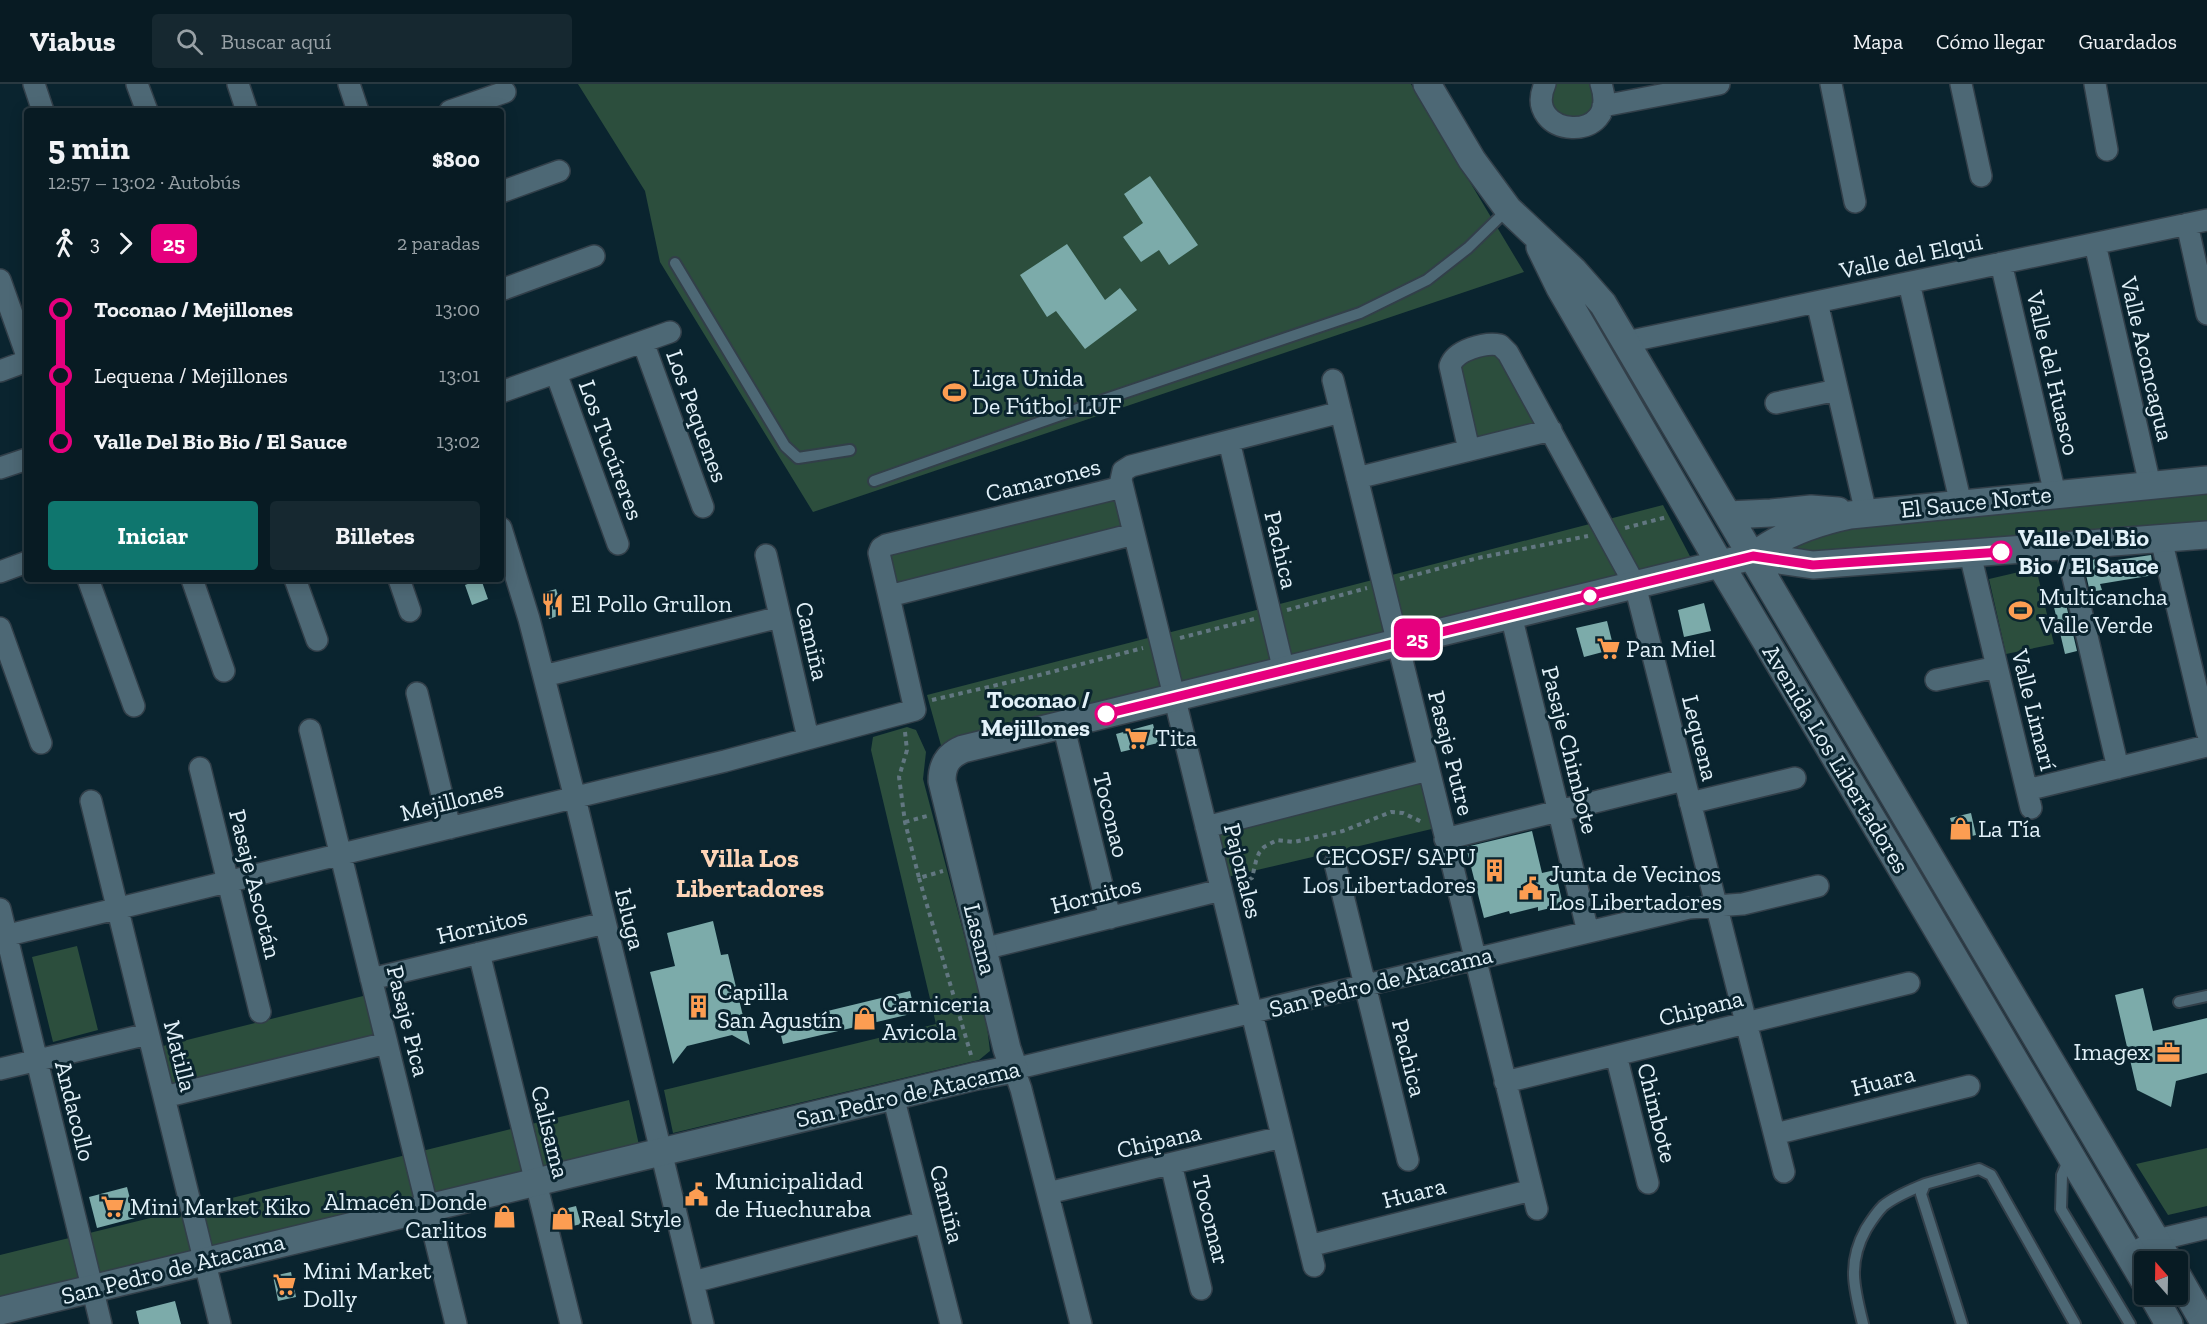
<!DOCTYPE html>
<html lang="es">
<meta charset="utf-8">
<style>
body{margin:0;font-family:"Zilla Slab",serif;background:#162830;color:#f1f3f6;height:100vh;display:flex;flex-direction:column;font-size:22px;white-space:nowrap}
*{box-sizing:border-box;margin:0}
p{font-size:20px;color:#98a1a6}
.icon{flex:none;width:33px;height:33px;fill:none;stroke:currentColor;stroke-width:2;stroke-linecap:round;stroke-linejoin:round}
.map{position:relative;flex:1;overflow:hidden}
.drawer{position:absolute;left:24px;top:24px;width:480px;height:474px;display:flex;flex-direction:column;background:#081b23;border-radius:6px;box-shadow:0 3px 15px #0003,0 0 0 2px #293941}
.drawer>*{flex:none}
.badge{padding:0 12px;border-radius:9px;font-size:21px;line-height:39px}
.needle{width:39px;rotate:340deg}
.tools{position:absolute;left:2134px;top:1167px;display:grid;gap:12px}
.tools a{display:grid;place-items:center;width:54px;height:54px;border-radius:6px;background:#081b23;box-shadow:0 3px 15px #0003,0 0 0 2px #293941;font-size:30px}
.map>.badge{position:absolute;translate:-50% -50%;box-shadow:0 0 0 3px #fff}
.legs{display:flex;align-items:center;gap:9px;height:66px;padding:0 24px;font-size:20px}
.legs p{margin-inline-start:auto}
.headline{display:flex;align-items:center;justify-content:space-between;height:102px;padding:0 24px}
h1{font-size:33px;font-weight:800;line-height:45px}
.primary-button{display:flex;gap:12px;margin-top:auto;padding:12px 24px}
.primary-button a{flex:1;height:69px;border-radius:6px;background:#0f766e;color:#fff;font-size:24px;font-weight:800;line-height:69px;text-align:center}
.primary-button a+a{background:#162830;color:#f1f3f6}
ul{padding:0 24px;list-style:none}
li{display:flex;align-items:center;gap:21px;height:66px;font-size:22px}
li i{display:grid;place-items:center;width:9px;height:100%;margin:0 8px;background:currentColor}
li i::after{content:'';width:15px;height:15px;margin:-8px;border:4px solid;border-radius:50%;background:#081b23}
li p{margin-inline-start:auto}
li:first-child i{background:linear-gradient(#0000 50%,currentColor 0)}
li:last-child i{background:linear-gradient(currentColor 50%,#0000 0)}
header{display:flex;align-items:center;gap:36px;box-sizing:border-box;height:84px;padding:0 30px;background:#081b23;border-bottom:2px solid #293941}
header strong{font-size:28px}
nav{display:flex;gap:33px;margin-inline-start:auto;font-size:21px}
.search{width:420px;height:54px;background:#162830;display:flex;align-items:center;gap:15px;box-sizing:border-box;padding:0 21px;border-radius:6px;color:#98a1a6;font-size:22px}
.map>svg:first-child{display:block}
.green{fill:#2c4e3d}
.building{fill:#7cabaa}
.lines{fill:none;stroke-linecap:round;stroke-linejoin:round}
.service-casing{stroke:#323f49;stroke-width:14}
.minor-casing{stroke:#323f49;stroke-width:24}
.tertiary-casing{stroke:#323f49;stroke-width:30}
.path{stroke:#627781;stroke-width:4;stroke-dasharray:4.5 4.5;stroke-linecap:butt}
.service{stroke:#4d6875;stroke-width:10}
.minor{stroke:#4d6875;stroke-width:21}
.tertiary{stroke:#4d6875;stroke-width:27}
.line-1-casing{stroke:#fff;stroke-width:14}
.line-1{stroke:#e6007e;stroke-width:9}
.stop-1-dot{fill:#fff;stroke:#e6007e;stroke-width:3}
.labels{text-anchor:middle;stroke-width:6;stroke-linejoin:round;paint-order:stroke}
.street-label{font-size:24px;fill:#e2f1f9;stroke:#0a242f}
.poi-label{font-size:24px;fill:#e2f1f9;stroke:#0a242f;text-anchor:start}
.stop-label{font-size:24px;font-weight:bold;fill:#e2f1f9;stroke:#0a242f;text-anchor:start}
.neighbourhood-label{font-size:26px;font-weight:bold;fill:#fed5b8;stroke:#0a242f}
</style>
<header>
<strong>Viabus</strong>
<div class="search"><svg class="icon" aria-label="search" viewBox="0 0 24 24"><circle cx="10" cy="10" r="6"/><path d="M15 15l6 6"/></svg>Buscar aquí</div>
<nav><a>Mapa</a><a>Cómo llegar</a><a>Guardados</a></nav>
</header>
<div class="map">
<svg width="2207" height="1240" viewBox="0 0 2207 1240">
<rect width="100%" height="100%" fill="#0a242f"/>
<path class="green" d="M578 0H1411L1524 188 813 428 660 178 645 107Z
M1552 0H1594L1598 20 1580 38 1551 26Z
M1486 269 1496 270 1503 277 1533 333 1534 339 1478 355 1457 288 1461 278Z
M2207 405V445L1814 477 1792 468 1809 453 1860 443Z
M1114 411 1126 437 1121 443 904 500 896 498 886 482 890 471 901 463Z
M1663 421 1692 476 942 665 927 611Z
M2036 484 2054 560 2006 570 1989 495Z
M907 643 916 646 926 668 923 695 986 934 990 967 979 976 673 1049 664 1006 936 940 871 666 873 653Z
M1418 695 1425 701 1436 744 1227 793 1217 751 1221 745Z
M77 862 98 946 53 958 32 873Z
M367 911 378 958 170 1009 159 963Z
M629 1016 639 1061 0 1213V1171Z
M2207 1064V1122L2168 1131 2136 1080Z"/>
<path class="building" d="M1150 92 1198 161 1169 181 1159 166 1141 178 1123 153 1143 139 1124 110Z
M1067 160 1105 216 1120 204 1137 226 1085 265 1056 227 1047 233 1020 191Z
M2151 471 2154 491 2100 500 2102 506 2090 508 2083 478 2096 475 2097 479Z
M481 495 488 515 472 521 465 501Z
M556 505 564 530 549 535 542 509Z
M2065 516 2077 567 2065 570 2053 519Z
M1704 519 1711 547 1684 553 1678 526Z
M1607 537 1614 565 1584 573 1576 544Z
M1153 640 1158 659 1121 668 1116 650Z
M1971 729 1976 751 1956 756 1950 734Z
M1532 747 1542 789 1555 786 1563 821 1538 827V823L1510 830 1509 827 1484 834 1466 763Z
M713 837 721 871 728 870 750 961 732 951 687 962 673 980 650 888 675 882 667 849Z
M2143 904 2153 947 2207 934V989L2176 997 2171 1023 2137 1006 2115 911Z
M910 907 915 929 783 960 778 939Z
M127 1103 135 1134 97 1144 89 1113Z
M576 1122 581 1140 561 1145 556 1127Z
M291 1188 296 1213 278 1217 273 1192Z
M175 1217 181 1240H139L136 1227Z"/>
<g class="lines">
<defs>
<path id="service" d="M675 179 785 362 798 374 850 366
M874 397 1103 316 1360 229 1427 196 1468 164 1508 125
M2179 918 2207 912
M2069 1075 2062 1091 2061 1125 2130 1240
M1863 1240C1854 1204 1847 1179 1866 1145 1871 1137 1877 1128 1883 1122 1895 1112 1911 1106 1925 1100
M1962 1240 1921 1110 1925 1100 1979 1085 1991 1091 2075 1240"/>
<path id="minor" d="M34 0 43 27
M137 0 147 27
M238 0 247 27
M349 0 358 27
M1545 0C1521 54 1622 62 1601 0
M1831 0 1855 118
M1961 0 1981 92
M2095 0 2107 66
M1603 22 1719 0
M450 27 505 8
M501 108 559 87
M2187 140 2207 230
M2095 160 2150 401
M2001 179 2055 410
M0 196 27 272
M1909 199 1961 420
M501 206 594 172
M1817 218 1866 429
M643 258 703 423
M1626 258 2207 136
M0 287 27 277
M556 289 618 460
M1333 296 1537 1125
M501 308 670 248
M1776 319 1837 306
M1229 357 1284 587
M1469 366 1450 282C1455 266 1485 258 1500 261L1508 269 1635 501 1784 1088
M0 384 27 375
M1357 394 1551 346
M501 444 529 535 575 714 703 1240
M2161 455 2207 648
M2066 463 2118 684
M1970 470 2031 724
M766 471 808 654
M0 488 27 478
M88 495 134 622
M192 495 224 587
M295 495 317 556
M399 495 410 527
M889 512 1134 450
M1511 531 1588 848
M0 544 41 659
M544 592 780 533
M1936 596 1997 583
M417 609 450 744
M1063 640 1110 834
M310 646 456 1240
M200 684 260 928
M2027 706 2207 662
M91 717 220 1240
M1690 719 1795 694
M1206 743 1428 686
M1445 755 1684 696
M1335 779 1408 1076
M0 825 101 1240
M0 853 725 677 915 626 879 469 881 464 886 461 1122 403
M983 865 1221 806
M479 869 571 1240
M371 895 605 839
M1616 971 1648 1099
M0 985 148 950
M1505 998 1909 899
M893 1012 951 1240
M164 1013 387 959
M1775 1050 1969 1002
M1171 1080 1201 1205
M1048 1109 1282 1053
M1309 1162 1532 1106
M2129 1171 2157 1156 2207 1144
M1314 1182 1121 396 1123 387 1131 382 1341 328
M693 1198 925 1138
M1081 1240 1021 1005 1014 985 1689 824 1743 820 1818 802"/>
<path id="tertiary" d="M1427 0 1472 76 1508 125 1573 186 1603 220 2169 1178
M1540 163 1560 204 1720 480 1903 787 2145 1198
M1728 431 1771 429 1811 425 1838 427
M1753 472C1781 451 1816 438 1850 431L2207 396
M2178 1193 2205 1240
M2152 1210 2169 1240
M0 1227 977 992 1014 985 1007 965 942 697C942 681 948 671 963 665L1753 472 1813 481 2207 451"/>
</defs>
<use href="#service" class="service-casing"/>
<use href="#minor" class="minor-casing"/>
<use href="#tertiary" class="tertiary-casing"/>
<path class="path" d="M1625 444 1667 433
M1400 495 1478 474 1588 452
M1287 526 1367 504
M1180 554 1254 535
M932 616 1036 592 1143 564
M905 648 907 666 899 693 905 738 919 794 943 787
M905 738 927 732
M919 794 971 971
M1240 799 1252 794 1256 777 1259 769 1264 763 1277 756 1294 758 1343 747 1391 728 1403 729 1422 738"/>
<use href="#service" class="service"/>
<use href="#minor" class="minor"/>
<use href="#tertiary" class="tertiary"/>
</g>
<g class="lines">
<defs>
<path id="line-1" d="M1106 630 1753 472 1813 481 2001 468"/>
</defs>
<use href="#line-1" class="line-1-casing"/>
<use href="#line-1" class="line-1"/>
</g>
<defs>
<symbol id="stadium-bare" viewBox="-9 -9 18 18"><path d="M0-5a6.5 5 0 1 0 0 10a6.5 5 0 1 0 0-10ZM-3.5-1.8h7v3.6h-7Z" fill="#fc9d52" stroke="#0a242f" stroke-width="2.5" paint-order="stroke"/></symbol>
<symbol id="restaurant-bare" viewBox="-9 -9 18 18"><path d="M-5-6h1v4h1v-4h1v4h1v-4h1v5L-1.5 .5V6h-2V.5L-5-1ZM5-6V6H3V1.5H1.5Q1.5-4 5-6Z" fill="#fc9d52" stroke="#0a242f" stroke-width="2.5" paint-order="stroke"/></symbol>
<symbol id="supermarket-bare" viewBox="-9 -9 18 18"><path d="M-6-5.5h2.5l.6 2H6L4.5 2H-2.5L-4.4-4H-6ZM-1.5 3.2a1.3 1.3 0 1 0 .1 0ZM3 3.2a1.3 1.3 0 1 0 .1 0Z" fill="#fc9d52" stroke="#0a242f" stroke-width="2.5" paint-order="stroke"/></symbol>
<symbol id="shop-bare" viewBox="-9 -9 18 18"><path d="M-5-2.5h2.3a2.7 3.5 0 0 1 5.4 0H5L5.5 6h-11ZM-1.5-2.5h3a1.5 2.3 0 0 0-3 0Z" fill="#fc9d52" stroke="#0a242f" stroke-width="2.5" paint-order="stroke"/></symbol>
<symbol id="building-bare" viewBox="-9 -9 18 18"><path d="M-4-6H4V6H1V3H-1V6H-4ZM-2.5-4.3h1.7v1.8h-1.7ZM.8-4.3h1.7v1.8H.8ZM-2.5-1h1.7V.8h-1.7ZM.8-1h1.7V.8H.8Z" fill="#fc9d52" stroke="#0a242f" stroke-width="2.5" paint-order="stroke"/></symbol>
<symbol id="civic-bare" viewBox="-9 -9 18 18"><path d="M-.6-6.5H3V-4.5H.6V-3L4-1V1h2V6H-6V1h2V-1L-.6-3ZM-1.2 2.5V6h2.4V2.5Z" fill="#fc9d52" stroke="#0a242f" stroke-width="2.5" paint-order="stroke"/></symbol>
<symbol id="office-bare" viewBox="-9 -9 18 18"><path d="M-6-3h4V-5.5h4V-3h4V5H-6ZM-1-4.5V-3h2v-1.5ZM-6 0V1H6V0Z" fill="#fc9d52" stroke="#0a242f" stroke-width="2.5" paint-order="stroke"/></symbol>
</defs>
<g fill-rule="evenodd">
<use href="#stadium-bare" x="938" y="292" width="33" height="33"/>
<use href="#restaurant-bare" x="536" y="504" width="33" height="33"/>
<use href="#stadium-bare" x="2004" y="510" width="33" height="33"/>
<use href="#supermarket-bare" x="1592" y="548" width="33" height="33"/>
<use href="#supermarket-bare" x="1120" y="638" width="33" height="33"/>
<use href="#shop-bare" x="1944" y="728" width="33" height="33"/>
<use href="#building-bare" x="1478" y="770" width="33" height="33"/>
<use href="#civic-bare" x="1514" y="788" width="33" height="33"/>
<use href="#building-bare" x="682" y="906" width="33" height="33"/>
<use href="#shop-bare" x="848" y="918" width="33" height="33"/>
<use href="#office-bare" x="2152" y="952" width="33" height="33"/>
<use href="#civic-bare" x="680" y="1094" width="33" height="33"/>
<use href="#supermarket-bare" x="96" y="1106" width="33" height="33"/>
<use href="#shop-bare" x="488" y="1116" width="33" height="33"/>
<use href="#shop-bare" x="546" y="1118" width="33" height="33"/>
<use href="#supermarket-bare" x="268" y="1184" width="33" height="33"/>
</g>
<g class="stop-1-dot">
<circle cx="2001" cy="468" r="10"/>
<circle cx="1590" cy="512" r="8"/>
<circle cx="1106" cy="630" r="10"/>
</g>
<g class="labels">
<g class="street-label">
<text transform="translate(1911 172) rotate(-12)" y="8">Valle del Elqui</text>
<text transform="translate(2147 275) rotate(77)" y="8">Valle Aconcagua</text>
<text transform="translate(2053 289) rotate(77)" y="8">Valle del Huasco</text>
<text transform="translate(697 332) rotate(70)" y="8">Los Pequenes</text>
<text transform="translate(611 366) rotate(70)" y="8">Los Tucúreres</text>
<text transform="translate(1043 396) rotate(-14)" y="8">Camarones</text>
<text transform="translate(1976 418) rotate(-6)" y="8">El Sauce Norte</text>
<text transform="translate(1281 466) rotate(77)" y="8">Pachica</text>
<text transform="translate(812 557) rotate(77)" y="8">Camiña</text>
<text transform="translate(2034 626) rotate(76)" y="8">Valle Limarí</text>
<text transform="translate(1700 654) rotate(76)" y="8">Lequena</text>
<text transform="translate(1570 666) rotate(76)" y="8">Pasaje Chimbote</text>
<text transform="translate(1451 669) rotate(76)" y="8">Pasaje Putre</text>
<text transform="translate(1836 675) rotate(59)" y="8">Avenida Los Libertadores</text>
<text transform="translate(452 717) rotate(-14)" y="8">Mejillones</text>
<text transform="translate(1111 731) rotate(76)" y="8">Toconao</text>
<text transform="translate(1243 787) rotate(76)" y="8">Pajonales</text>
<text transform="translate(255 800) rotate(76)" y="8">Pasaje Ascotán</text>
<text transform="translate(1096 811) rotate(-14)" y="8">Hornitos</text>
<text transform="translate(630 835) rotate(76)" y="8">Isluga</text>
<text transform="translate(482 842) rotate(-13)" y="8">Hornitos</text>
<text transform="translate(980 855) rotate(76)" y="8">Lasana</text>
<text transform="translate(1381 898) rotate(-14)" y="8">San Pedro de Atacama</text>
<text transform="translate(1701 924) rotate(-14)" y="8">Chipana</text>
<text transform="translate(408 937) rotate(76)" y="8">Pasaje Pica</text>
<text transform="translate(180 972) rotate(76)" y="8">Matilla</text>
<text transform="translate(1409 974) rotate(76)" y="8">Pachica</text>
<text transform="translate(1883 997) rotate(-14)" y="8">Huara</text>
<text transform="translate(908 1010) rotate(-13)" y="8">San Pedro de Atacama</text>
<text transform="translate(75 1027) rotate(76)" y="8">Andacollo</text>
<text transform="translate(1657 1029) rotate(76)" y="8">Chimbote</text>
<text transform="translate(550 1048) rotate(76)" y="8">Calisama</text>
<text transform="translate(1159 1057) rotate(-13)" y="8">Chipana</text>
<text transform="translate(1414 1109) rotate(-14)" y="8">Huara</text>
<text transform="translate(947 1120) rotate(76)" y="8">Camiña</text>
<text transform="translate(1211 1136) rotate(76)" y="8">Tocomar</text>
<text transform="translate(173 1185) rotate(-14)" y="8">San Pedro de Atacama</text>
</g>
<g class="poi-label">
<text x="972" y="302">Liga Unida<tspan x="972" dy="28">De Fútbol LUF</tspan></text>
<text x="2039" y="521">Multicancha<tspan x="2039" dy="28">Valle Verde</tspan></text>
<text x="571" y="528">El Pollo Grullon</text>
<text x="1626" y="573">Pan Miel</text>
<text x="1155" y="662">Tita</text>
<text x="1978" y="753">La Tía</text>
<text x="1476" y="781" text-anchor="end">CECOSF/ SAPU<tspan x="1476" dy="28">Los Libertadores</tspan></text>
<text x="1549" y="798">Junta de Vecinos<tspan x="1549" dy="28">Los Libertadores</tspan></text>
<text x="717" y="916">Capilla<tspan x="717" dy="28">San Agustín</tspan></text>
<text x="882" y="928">Carniceria<tspan x="882" dy="28">Avicola</tspan></text>
<text x="2150" y="976" text-anchor="end">Imagex</text>
<text x="715" y="1105">Municipalidad<tspan x="715" dy="28">de Huechuraba</tspan></text>
<text x="487" y="1126" text-anchor="end">Almacén Donde<tspan x="487" dy="28">Carlitos</tspan></text>
<text x="130" y="1131">Mini Market Kiko</text>
<text x="581" y="1143">Real Style</text>
<text x="303" y="1195">Mini Market<tspan x="303" dy="28">Dolly</tspan></text>
</g>
<g class="stop-label">
<text x="2018" y="462">Valle Del Bio<tspan x="2018" dy="28">Bio / El Sauce</tspan></text>
<text x="1090" y="624" text-anchor="end">Toconao /<tspan x="1090" dy="28">Mejillones</tspan></text>
</g>
<g class="neighbourhood-label">
<text x="750" y="783">Villa Los<tspan x="750" dy="30">Libertadores</tspan></text>
</g>
</g>
</svg>
<div class="tools">
<a><svg class="needle" viewBox="-14 -14 28 28"><path d="M0-13l5 13h-10z" fill="#e53935"/><path d="M0 13l5-13h-10z" fill="#98a1a6"/></svg></a>
</div>
<b class="badge" style="left:1417px;top:554px;background:#e6007e;color:#fff">25</b>
<section class="drawer">
<div class="headline"><div><h1>5 min</h1><p>12:57 – 13:02 · Autobús</p></div><b>$800</b></div>
<div class="legs"><svg class="icon" aria-label="walk" viewBox="0 0 24 24"><circle cx="13" cy="4" r="2"/><path d="M13 8l-2 6 4 7M11 14l-3 7M7 12l3-4h3l4 4"/></svg>3<svg class="icon" aria-label="forward" viewBox="0 0 24 24"><path d="M9 5l7 7-7 7"/></svg><b class="badge" style="background:#e6007e;color:#fff">25</b><p>2 paradas</p></div>
<ul>
<li><i style="color:#e6007e"></i><b>Toconao / Mejillones</b><p>13:00</p></li>
<li><i style="color:#e6007e"></i><span>Lequena / Mejillones</span><p>13:01</p></li>
<li><i style="color:#e6007e"></i><b>Valle Del Bio Bio / El Sauce</b><p>13:02</p></li>
</ul>
<div class="primary-button"><a>Iniciar</a><a>Billetes</a></div>
</section>
</div>
